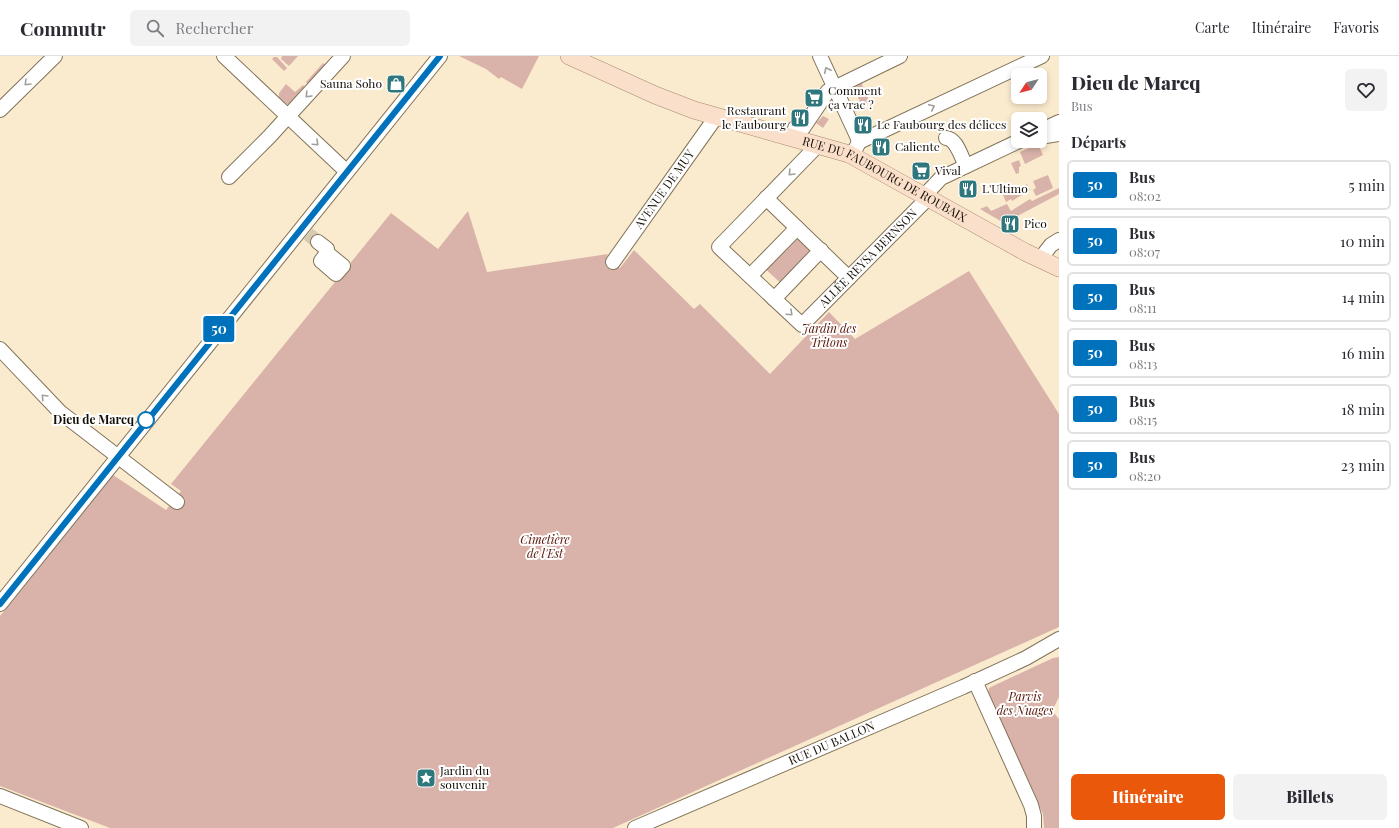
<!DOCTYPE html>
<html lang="fr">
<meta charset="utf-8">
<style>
body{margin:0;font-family:"Playfair Display",serif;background:#f2f2f3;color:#2b2b33;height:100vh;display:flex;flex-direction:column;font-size:15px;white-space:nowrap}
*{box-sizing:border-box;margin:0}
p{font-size:13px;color:#7c7c81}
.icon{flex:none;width:22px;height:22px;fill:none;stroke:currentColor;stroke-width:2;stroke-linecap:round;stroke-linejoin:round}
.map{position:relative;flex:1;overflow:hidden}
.drawer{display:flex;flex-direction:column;background:#fff;width:340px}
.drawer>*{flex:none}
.badge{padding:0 8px;border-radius:3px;font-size:14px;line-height:26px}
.needle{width:26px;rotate:234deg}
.controls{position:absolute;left:1011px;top:12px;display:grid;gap:8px}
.controls a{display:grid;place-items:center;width:36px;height:36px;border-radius:6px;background:#fff;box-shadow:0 2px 6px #0003;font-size:20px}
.map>.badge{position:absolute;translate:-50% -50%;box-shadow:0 0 0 2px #fff}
h2{padding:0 12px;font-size:15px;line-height:36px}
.round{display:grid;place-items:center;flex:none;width:42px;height:42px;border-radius:6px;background:#f2f2f3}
.headline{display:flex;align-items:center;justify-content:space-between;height:68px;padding:0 12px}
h1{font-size:19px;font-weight:800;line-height:30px}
.primary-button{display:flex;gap:8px;margin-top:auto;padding:8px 12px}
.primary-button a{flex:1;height:46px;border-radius:6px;background:#ea580c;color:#fff;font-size:16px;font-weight:800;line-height:46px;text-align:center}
.primary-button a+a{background:#f2f2f3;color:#2b2b33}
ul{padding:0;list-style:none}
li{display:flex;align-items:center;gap:12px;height:50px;margin:0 8px 6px;padding:0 4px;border:2px solid #e1e1e2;border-radius:6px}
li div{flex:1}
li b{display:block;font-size:15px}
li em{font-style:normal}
li .badge{min-width:44px;font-weight:700;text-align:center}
header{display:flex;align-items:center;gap:24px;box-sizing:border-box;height:56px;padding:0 20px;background:#fff;border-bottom:1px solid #e1e1e2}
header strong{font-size:19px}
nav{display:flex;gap:22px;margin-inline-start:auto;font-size:14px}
.search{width:280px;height:36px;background:#f2f2f3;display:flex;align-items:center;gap:10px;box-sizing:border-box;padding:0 14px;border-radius:6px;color:#7c7c81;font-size:15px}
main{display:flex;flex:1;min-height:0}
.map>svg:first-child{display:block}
.green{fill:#d9b3aa}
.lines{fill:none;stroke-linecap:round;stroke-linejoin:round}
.minor-tunnel{stroke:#d8cab0;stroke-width:14;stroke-dasharray:14 7;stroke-linecap:butt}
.minor-casing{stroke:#817359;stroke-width:16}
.major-casing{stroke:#a7886e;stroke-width:18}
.minor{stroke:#fff;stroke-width:14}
.major{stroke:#fadfca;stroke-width:17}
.oneway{stroke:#a19f9b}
.line-casing{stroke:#fff;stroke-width:9}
.line{stroke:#0072bc;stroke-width:6}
.stop-dot{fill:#fff;stroke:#0072bc;stroke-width:2}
.labels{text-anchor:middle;stroke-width:4;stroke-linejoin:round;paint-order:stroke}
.poi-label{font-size:12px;fill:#140e05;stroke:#fff;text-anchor:start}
.street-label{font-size:12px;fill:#140e05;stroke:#fff}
.park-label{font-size:12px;font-style:italic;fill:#571305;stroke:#fff}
.stop-label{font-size:12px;font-weight:bold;fill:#140e05;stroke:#fff;text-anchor:end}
</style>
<header>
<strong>Commutr</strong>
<div class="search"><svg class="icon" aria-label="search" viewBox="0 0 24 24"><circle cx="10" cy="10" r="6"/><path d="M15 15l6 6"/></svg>Rechercher</div>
<nav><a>Carte</a><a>Itinéraire</a><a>Favoris</a></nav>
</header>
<main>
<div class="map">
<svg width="1059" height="772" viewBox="0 0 1059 772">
<rect width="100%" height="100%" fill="#fbebce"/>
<path class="green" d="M282 0H298L289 10 281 3Z
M459 0H539L522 33 501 21 499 23 486 13Z
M274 1H277L287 12 284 15 272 3Z
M323 7 328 11 310 30 306 26Z
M861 26 870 46 864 49 861 48 853 30Z
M286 28 295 36 303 29 307 33 290 49 287 48 279 41V37Z
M823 60 829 63 823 72 816 67Z
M1038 88 1043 99 1025 108 1020 96Z
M1019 104 1021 110 1019 111V117L1016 118 1011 107Z
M1048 119 1053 132 1036 140 1033 134 1036 132 1033 125Z
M1027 128 1030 134 1012 145 1011 143 1006 146 1003 139Z
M1059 132V138L1004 167 980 153 987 150 991 155 1007 148 1011 155 1030 143 1032 145Z
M468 155 487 216 608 198 606 201 620 212 634 194 694 253 700 248 770 318 829 256 855 283 969 215 1059 358V571L613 772H110L0 730V560L113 419 166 454 181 435 171 428 391 157 438 193Z
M793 170 823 199 789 235 758 206Z
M1059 601V641L1054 651V657L1059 663V772H1044L1043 758 988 636 989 632 993 630 1053 602Z"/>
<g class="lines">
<path class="minor-tunnel" d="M308 178 318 186"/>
<defs>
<g id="minor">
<path d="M224 0 346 115"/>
<path d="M820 0 857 80 859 86 855 94"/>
<path d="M0 54 55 0"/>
<path d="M795 72H803L828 35 900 0"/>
<path d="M1040 75 1059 66"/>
<path d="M1040 81 1059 78"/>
<path d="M946 82C957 83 961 101 966 110"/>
<path d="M859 86 1042 0"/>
<path id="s1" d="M818 89 719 191 802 269 929 141"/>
<path d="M229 121 269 81 343 0"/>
<path d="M925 139 941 122 1019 85"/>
<path d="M766 142 849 222"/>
<path d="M318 186 327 193V197L343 210 336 218 321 205 327 197"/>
<path d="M1040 203 1051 189 1059 184"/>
<path id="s2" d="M613 206 716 61"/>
<path d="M750 220 797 172"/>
<path d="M774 243 821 194"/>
<path d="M0 293 60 356 177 446"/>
<path d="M0 548 440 0"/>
<path d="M975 625 1031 749 1034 760V772"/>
<path d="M0 740 81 772"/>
<path id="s3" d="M635 772 963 631 1026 602 1059 583"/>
</g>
<g id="major">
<path id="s4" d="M569 0 655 39 694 54 849 98 1025 196 1059 212"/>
</g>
</defs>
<use href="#minor" class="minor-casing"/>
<use href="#major" class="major-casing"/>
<use href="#minor" class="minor"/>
<use href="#major" class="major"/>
</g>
<defs><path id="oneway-chevron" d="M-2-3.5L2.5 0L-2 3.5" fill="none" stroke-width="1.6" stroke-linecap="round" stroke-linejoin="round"/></defs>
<g class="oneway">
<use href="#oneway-chevron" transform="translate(827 14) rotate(-115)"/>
<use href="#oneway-chevron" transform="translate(27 27) rotate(135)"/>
<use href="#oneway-chevron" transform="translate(308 39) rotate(133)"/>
<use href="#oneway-chevron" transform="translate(932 51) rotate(-25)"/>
<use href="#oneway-chevron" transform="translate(316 87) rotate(43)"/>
<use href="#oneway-chevron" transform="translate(791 117) rotate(134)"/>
<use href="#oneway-chevron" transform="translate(790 257) rotate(43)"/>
<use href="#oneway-chevron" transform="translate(44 341) rotate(-134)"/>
</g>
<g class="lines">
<defs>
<path id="line" d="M0 548 440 0"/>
</defs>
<use href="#line" class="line-casing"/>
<use href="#line" class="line"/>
</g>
<defs>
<symbol id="shop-square" viewBox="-11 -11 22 22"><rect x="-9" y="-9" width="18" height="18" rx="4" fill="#2e777d" stroke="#fff"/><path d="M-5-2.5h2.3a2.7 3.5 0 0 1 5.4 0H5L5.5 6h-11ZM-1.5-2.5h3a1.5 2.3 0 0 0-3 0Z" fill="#fff"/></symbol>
<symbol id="supermarket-square" viewBox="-11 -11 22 22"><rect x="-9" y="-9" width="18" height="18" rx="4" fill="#2e777d" stroke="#fff"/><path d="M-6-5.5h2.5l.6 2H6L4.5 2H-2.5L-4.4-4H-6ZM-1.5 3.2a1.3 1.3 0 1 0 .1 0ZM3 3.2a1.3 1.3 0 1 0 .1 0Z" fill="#fff"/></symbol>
<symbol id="restaurant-square" viewBox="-11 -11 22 22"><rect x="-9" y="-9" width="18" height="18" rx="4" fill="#2e777d" stroke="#fff"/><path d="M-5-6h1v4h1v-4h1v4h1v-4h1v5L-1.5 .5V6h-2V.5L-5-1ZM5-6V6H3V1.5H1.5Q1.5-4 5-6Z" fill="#fff"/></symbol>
<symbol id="sight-square" viewBox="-11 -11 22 22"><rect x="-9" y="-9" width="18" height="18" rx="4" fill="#2e777d" stroke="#fff"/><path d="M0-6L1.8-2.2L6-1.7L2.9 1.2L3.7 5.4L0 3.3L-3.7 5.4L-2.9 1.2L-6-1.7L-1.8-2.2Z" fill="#fff"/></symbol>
</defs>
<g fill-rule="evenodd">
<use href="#shop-square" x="385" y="17" width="22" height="22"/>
<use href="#supermarket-square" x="803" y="31" width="22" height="22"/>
<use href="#restaurant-square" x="789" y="51" width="22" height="22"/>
<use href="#restaurant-square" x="852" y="58" width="22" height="22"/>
<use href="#restaurant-square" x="870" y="80" width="22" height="22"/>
<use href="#supermarket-square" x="910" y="104" width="22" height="22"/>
<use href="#restaurant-square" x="957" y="122" width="22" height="22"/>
<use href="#restaurant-square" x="999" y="157" width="22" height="22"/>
<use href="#sight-square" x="415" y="711" width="22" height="22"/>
</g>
<circle class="stop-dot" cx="146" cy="364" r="8"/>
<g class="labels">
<g class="poi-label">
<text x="382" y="32" text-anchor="end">Sauna Soho</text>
<text x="828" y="39">Comment<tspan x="828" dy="14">ça vrac ?</tspan></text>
<text x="786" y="59" text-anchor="end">Restaurant<tspan x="786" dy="14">le Faubourg</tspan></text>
<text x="877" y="73">Le Faubourg des délices</text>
<text x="895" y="95">Caliente</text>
<text x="935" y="119">Vival</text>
<text x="982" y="137">L'Ultimo</text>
<text x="1024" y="172">Pico</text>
<text x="440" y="719">Jardin du<tspan x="440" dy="14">souvenir</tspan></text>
</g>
<g class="street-label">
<text dy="4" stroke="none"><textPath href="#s4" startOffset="340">RUE DU FAUBOURG DE ROUBAIX</textPath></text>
<text dy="4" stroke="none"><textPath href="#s2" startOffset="89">AVENUE DE MUY</textPath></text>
<text dy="4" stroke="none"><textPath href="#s1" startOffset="350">ALLÉE REYSA BERNSON</textPath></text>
<text dy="4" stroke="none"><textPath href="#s3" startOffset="214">RUE DU BALLON</textPath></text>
</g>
<g class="park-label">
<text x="829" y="277">Jardin des<tspan x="829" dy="14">Tritons</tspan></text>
<text x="545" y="488">Cimetière<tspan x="545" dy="14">de l'Est</tspan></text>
<text x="1025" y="645">Parvis<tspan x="1025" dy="14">des Nuages</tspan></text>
</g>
<g class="stop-label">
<text x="134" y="368">Dieu de Marcq</text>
</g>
</g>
</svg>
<div class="controls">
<a><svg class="needle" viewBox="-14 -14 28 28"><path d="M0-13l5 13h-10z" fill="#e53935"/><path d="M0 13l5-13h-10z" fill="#7c7c81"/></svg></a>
<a><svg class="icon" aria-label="layers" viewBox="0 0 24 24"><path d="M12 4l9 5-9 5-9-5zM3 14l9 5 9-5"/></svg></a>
</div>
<b class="badge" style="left:219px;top:273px;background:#0072bc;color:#fff">50</b>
</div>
<section class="drawer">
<div class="headline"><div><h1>Dieu de Marcq</h1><p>Bus</p></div><a class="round"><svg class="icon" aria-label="heart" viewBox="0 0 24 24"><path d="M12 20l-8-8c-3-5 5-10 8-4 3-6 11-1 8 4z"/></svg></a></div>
<h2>Départs</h2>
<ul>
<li><span class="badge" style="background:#0072bc;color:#fff">50</span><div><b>Bus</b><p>08:02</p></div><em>5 min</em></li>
<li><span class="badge" style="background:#0072bc;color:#fff">50</span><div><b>Bus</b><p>08:07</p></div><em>10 min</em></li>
<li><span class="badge" style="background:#0072bc;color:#fff">50</span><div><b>Bus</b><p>08:11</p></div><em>14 min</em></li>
<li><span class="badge" style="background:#0072bc;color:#fff">50</span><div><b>Bus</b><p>08:13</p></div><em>16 min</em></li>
<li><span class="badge" style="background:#0072bc;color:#fff">50</span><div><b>Bus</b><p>08:15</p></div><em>18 min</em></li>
<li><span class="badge" style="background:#0072bc;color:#fff">50</span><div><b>Bus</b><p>08:20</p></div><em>23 min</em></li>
</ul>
<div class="primary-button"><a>Itinéraire</a><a>Billets</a></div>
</section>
</main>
